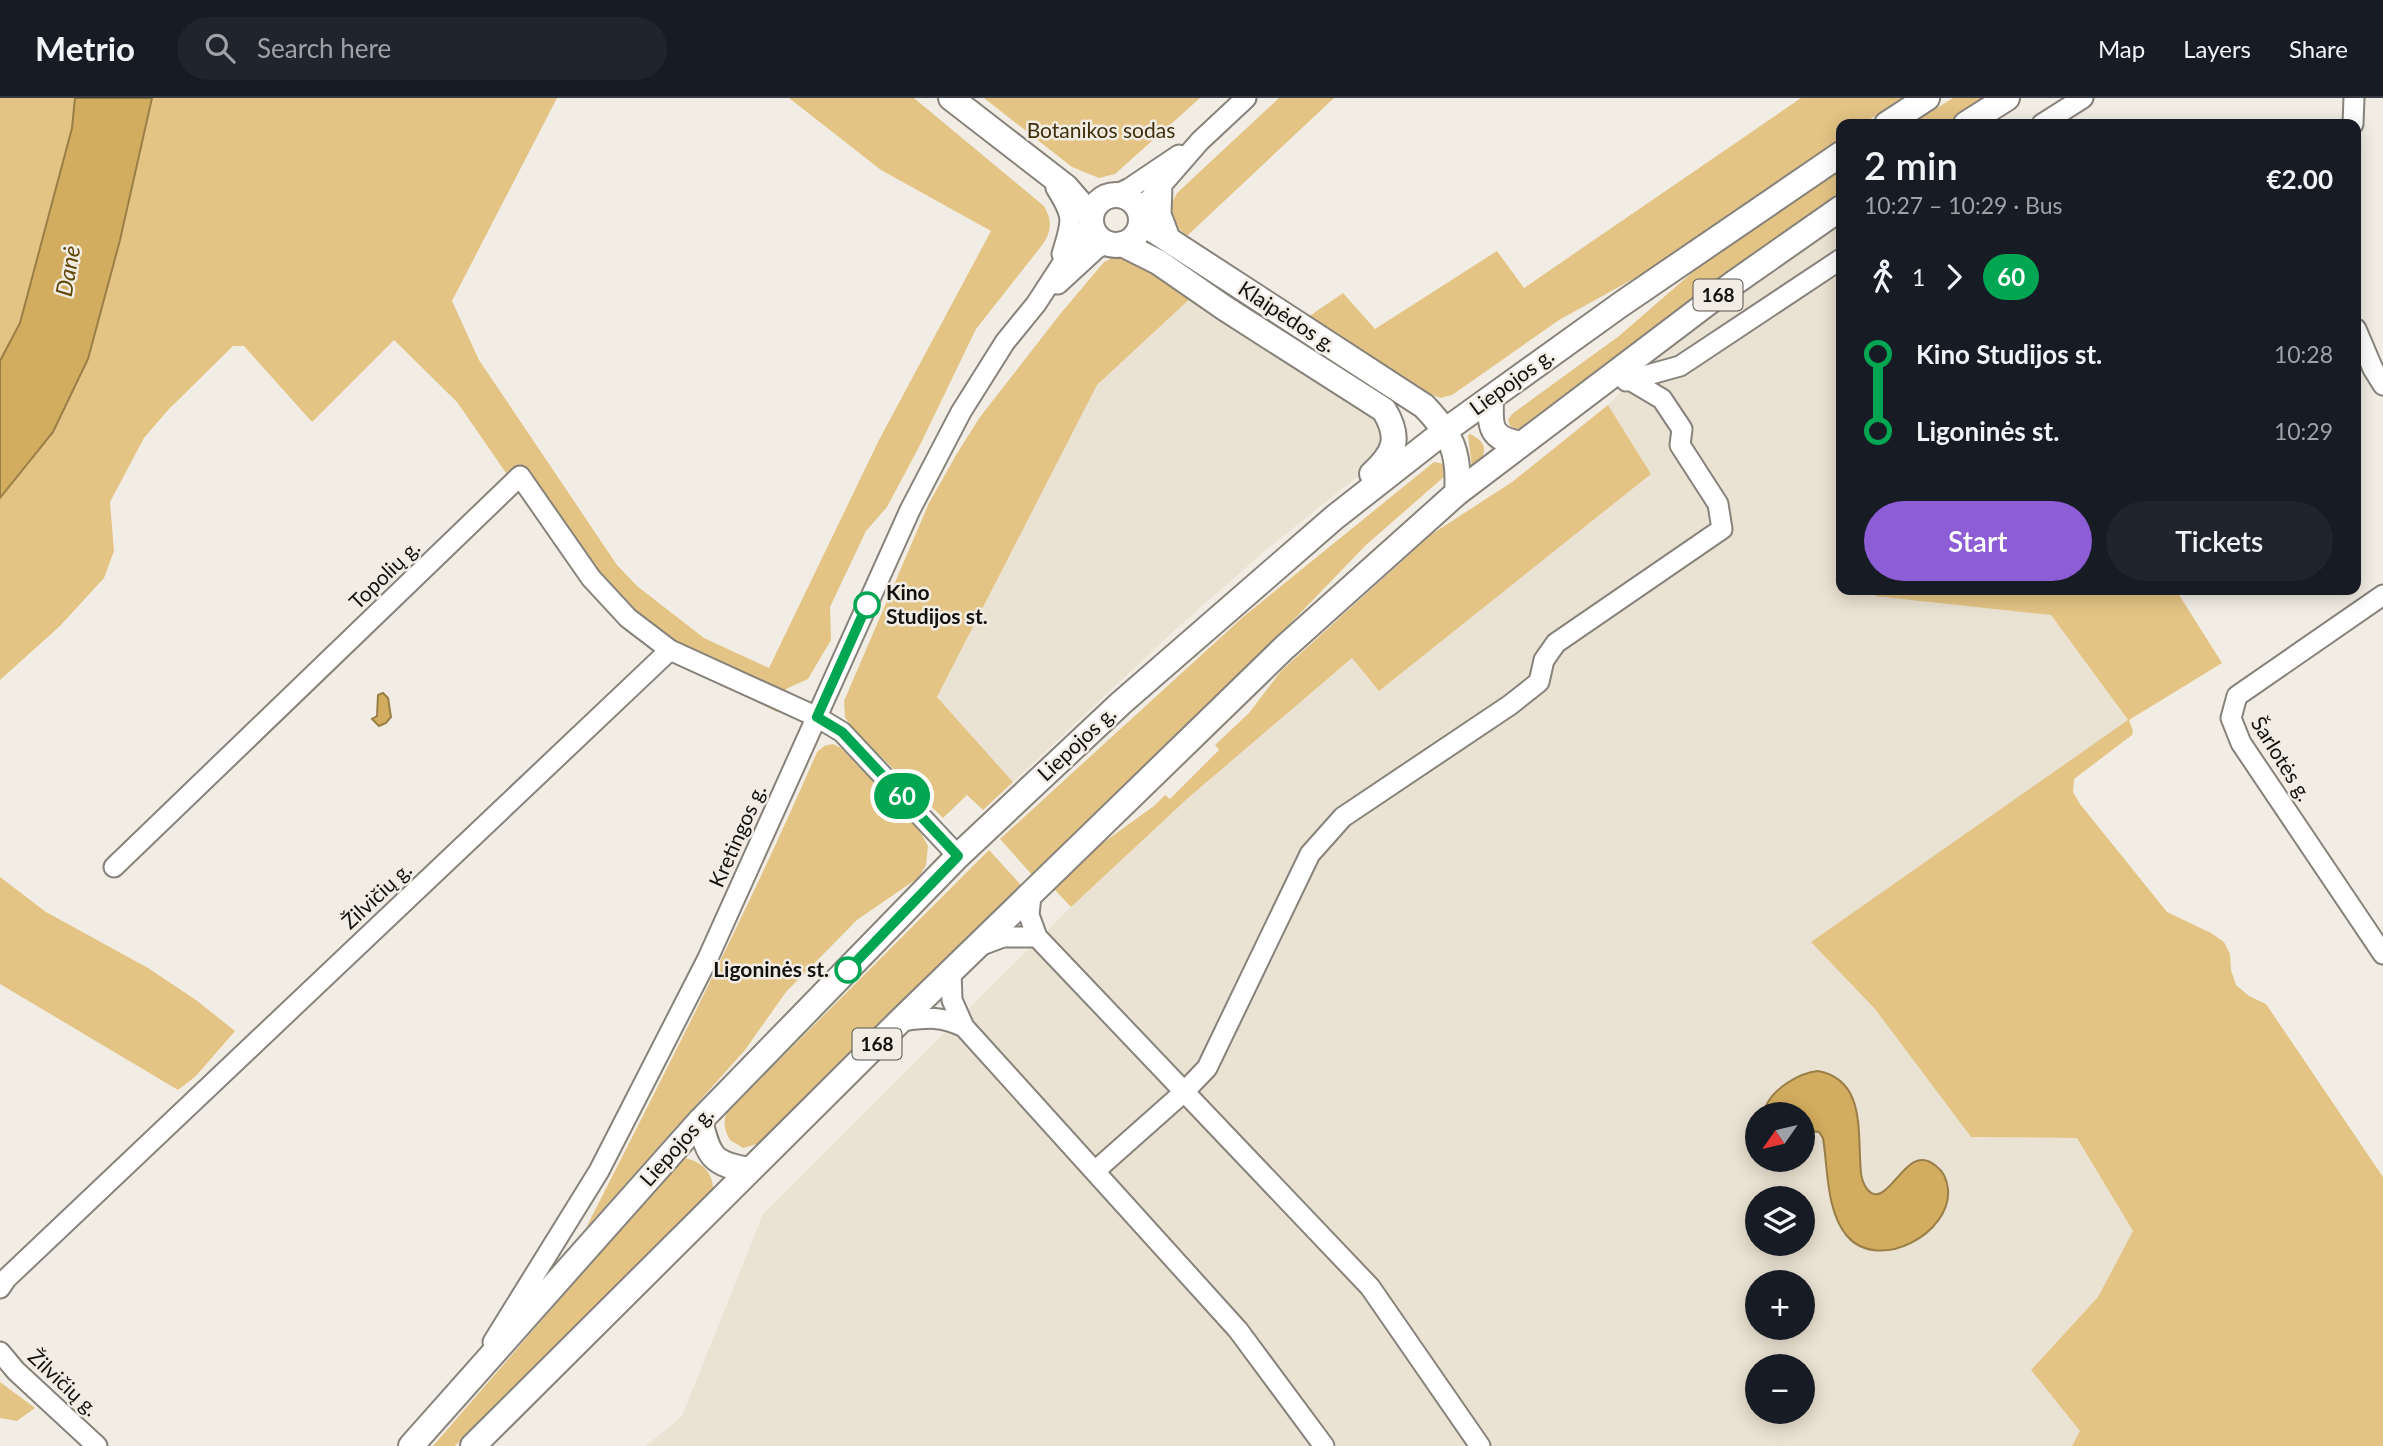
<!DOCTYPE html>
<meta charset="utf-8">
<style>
body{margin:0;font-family:Lato,sans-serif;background:#20242c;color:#f1f3f6;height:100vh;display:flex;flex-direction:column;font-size:26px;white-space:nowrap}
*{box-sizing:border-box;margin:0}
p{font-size:23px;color:#9ea1a6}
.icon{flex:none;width:38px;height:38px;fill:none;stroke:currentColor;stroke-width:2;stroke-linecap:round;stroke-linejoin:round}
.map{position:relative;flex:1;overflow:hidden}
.panel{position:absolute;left:1836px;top:21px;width:525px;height:476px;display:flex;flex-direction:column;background:#171b24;border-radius:14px;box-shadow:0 4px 18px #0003}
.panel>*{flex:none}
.badge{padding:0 14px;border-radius:23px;font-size:24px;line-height:46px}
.needle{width:46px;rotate:236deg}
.tools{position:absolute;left:1745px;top:1004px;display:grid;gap:14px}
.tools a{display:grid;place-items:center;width:70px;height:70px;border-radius:50%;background:#171b24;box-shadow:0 4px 18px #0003;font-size:35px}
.map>.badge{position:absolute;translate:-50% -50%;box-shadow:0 0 0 4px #fff}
.legs{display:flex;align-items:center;gap:10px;height:77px;padding:0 28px;font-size:23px}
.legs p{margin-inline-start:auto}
.summary{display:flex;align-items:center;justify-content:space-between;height:119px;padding:0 28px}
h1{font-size:38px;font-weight:600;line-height:52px}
.cta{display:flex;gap:14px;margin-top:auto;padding:14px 28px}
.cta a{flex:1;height:80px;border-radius:42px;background:#8d5dd6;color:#fff;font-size:28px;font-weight:600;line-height:80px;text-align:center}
.cta a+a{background:#20242c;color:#f1f3f6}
ul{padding:0 28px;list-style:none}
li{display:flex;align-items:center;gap:24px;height:77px;font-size:26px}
li i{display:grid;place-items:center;width:10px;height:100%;margin:0 9px;background:currentColor}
li i::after{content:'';width:18px;height:18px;margin:-9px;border:5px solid;border-radius:50%;background:#171b24}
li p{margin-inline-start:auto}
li:first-child i{background:linear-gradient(#0000 50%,currentColor 0)}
li:last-child i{background:linear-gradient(currentColor 50%,#0000 0)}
header{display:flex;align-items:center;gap:42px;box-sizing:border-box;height:98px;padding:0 35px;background:#171b24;border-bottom:2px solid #363941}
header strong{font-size:33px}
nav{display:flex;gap:38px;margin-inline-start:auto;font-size:24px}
.search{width:490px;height:63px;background:#20242c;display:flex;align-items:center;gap:18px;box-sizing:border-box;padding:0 24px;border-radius:38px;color:#9ea1a6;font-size:26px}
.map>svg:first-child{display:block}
.built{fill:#eae2d2;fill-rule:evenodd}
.green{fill:#e4c485}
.water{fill:#d3ad5f;stroke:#997e47;stroke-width:2}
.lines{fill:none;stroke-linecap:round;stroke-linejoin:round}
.minor-casing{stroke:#87837b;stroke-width:23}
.major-casing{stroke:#87837b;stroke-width:28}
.minor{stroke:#fff;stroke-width:19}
.major{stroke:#fff;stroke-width:24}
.line-1-casing{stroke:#fff;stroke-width:16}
.line-1{stroke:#00a651;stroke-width:10}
.stop-1-dot{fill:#fff;stroke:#00a651;stroke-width:3.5}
.labels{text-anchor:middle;stroke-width:5;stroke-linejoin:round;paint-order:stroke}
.shield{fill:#f2ede4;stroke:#56534e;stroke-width:2}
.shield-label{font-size:19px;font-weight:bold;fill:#13110e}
.park-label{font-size:21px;fill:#3e2e0a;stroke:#f2ede4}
.street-label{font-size:21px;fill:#13110e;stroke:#f2ede4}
.stop-label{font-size:21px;font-weight:bold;fill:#13110e;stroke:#f2ede4;text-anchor:start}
.water-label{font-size:23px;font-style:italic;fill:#604605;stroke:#f2ede4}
</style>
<header>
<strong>Metrio</strong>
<div class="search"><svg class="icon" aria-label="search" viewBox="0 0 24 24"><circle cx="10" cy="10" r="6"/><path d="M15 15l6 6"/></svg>Search here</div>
<nav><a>Map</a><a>Layers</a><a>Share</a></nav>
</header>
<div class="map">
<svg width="2383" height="1348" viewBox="0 0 2383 1348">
<rect width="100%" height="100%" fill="#f2ede4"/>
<path class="built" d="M1841 126V492H1883L1875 498 2051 517 2128 623 1811 844 1875 911 1971 1039 2077 1040 2133 1133 2098 1199 2031 1272 2080 1333 2072 1348H646L682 1318 763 1116 1071 809 1188 700 1352 560 1379 593 1651 376 1608 307 1660 253ZM1757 1017H1802V1062H1757ZM1757 1101H1802V1146H1757ZM1757 1185H1802V1230H1757ZM1757 1269H1802V1314H1757Z
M1194 197 1375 314 1389 340 1368 370 1266 452 1176 531 1013 684 937 599 1097 287Z"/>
<path class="green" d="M0 0H75L72 30 20 225 0 263Z
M152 0H557L452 203 479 262 617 467 637 488 704 540 769 570 879 342 991 133 881 72 789 0H914L1044 108C1052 122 1052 132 1043 146L976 231 920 347 887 409 866 433 830 509 831 542 808 581 786 591 777 614 671 562 604 507 573 472 457 304 394 242 312 324 244 248H233L168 312 144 340 110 404 114 453 104 480 60 528 0 582V400L53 334 98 225 120 142Z
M984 0H1200L1115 76 1099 80 1072 69Z
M1279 0H1334L1187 138C1172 126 1166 112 1177 95Z
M1801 0H1902L1863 26H1841V41L1644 175 1559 222 1452 297 1441 300 1429 296 1308 219 1343 195 1375 231 1497 153 1524 190Z
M1953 0H1986L1946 26H1911Z
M1841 72V96L1698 197 1520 330 1516 331 1510 328 1508 322 1512 316 1619 238 1702 166Z
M1115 159 1129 160 1194 197 1097 287 937 599 1013 684 983 712 967 697 943 720 852 630 845 619 844 603 929 405 956 357 980 319 1061 215 1104 164Z
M1608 307 1651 376 1379 593 1352 560 1188 700 1071 809 1054 791 1093 752 1154 708 1165 697 1170 701 1219 652 1215 647 1249 615 1281 573 1432 436 1512 384Z
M1470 336C1491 346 1486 358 1472 371L1468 337Z
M1434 364 1446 366 1449 371 1445 378 1366 447 1281 535 1034 779 1000 741 1243 519Z
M1883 492H2176L2222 565 2129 622 2133 633 2132 637 2074 681 2073 694 2080 706 2167 814 2211 835 2224 844 2230 856 2231 872 2236 887 2249 898 2266 906 2383 1079V1348H2072L2080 1333 2031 1272 2098 1199 2133 1133 2077 1040 1971 1039 1875 911 1811 844 2128 622 2051 517 1874 498Z
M833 646 841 650 919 732 928 748 926 767 918 780 857 822 786 894 745 952 586 1130C666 972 747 816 817 654L824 648Z
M989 752 1022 788 764 1044 743 1050 730 1042C724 1032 722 1021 729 1012Z
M0 779 46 814 148 870 196 902 235 933 196 978 178 992 0 886Z
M682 1060C699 1061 714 1074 713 1092L455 1348H433Z
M0 1284 35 1310 17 1323 0 1320Z"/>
<path class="water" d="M75 0H152L120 142 88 261 53 334 0 400V263L20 225 72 30Z
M383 595 388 600 391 619 386 625 379 628 372 621 377 618 378 597Z
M1818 973C1867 982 1857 1037 1861 1075 1862 1084 1869 1101 1881 1095 1898 1086 1912 1047 1936 1068 1943 1073 1947 1082 1948 1091 1952 1135 1879 1175 1847 1138 1826 1113 1828 1071 1823 1040L1819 1034 1803 1032 1802 1017H1768L1766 1008C1774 990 1799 975 1818 973Z"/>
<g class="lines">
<defs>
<path id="minor" d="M2042 26 2083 0
M2353 26 2354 0
M1162 87 1161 116 1172 145
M1056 90C1075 120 1072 123 1062 156
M1115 97 1130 90 1179 57
M1139 113 1200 43 1246 0
M1058 186 1096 151 1107 145
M2356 231 2373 271 2383 287
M1626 283 1680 268 1841 161
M2383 497 2237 598 2231 620 2241 645 2383 856
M114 769 520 378 591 480 628 520 670 552
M1031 797 1029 817 1037 839 1370 1189 1480 1348
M979 848 1003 839H1037
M951 874 952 902 964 929 1238 1232 1324 1348
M900 923C926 920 939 917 964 929
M1095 1073 1184 994 1207 970 1310 756 1343 719 1510 607 1539 584 1544 562 1556 545 1722 431 1718 406 1680 347 1682 331 1662 301 1630 282
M0 1190 6 1181 670 552 817 619 842 634 958 758
M493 1244 599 1073 708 860 910 412 961 314 1005 244 1036 206 1073 149 1091 126
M0 1254 16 1273 97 1348"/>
<path id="major" d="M951 0 1066 89 1091 118
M1887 26 1927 0
M1966 26 2007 0
M1091 122a25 25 0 1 1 50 0a25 25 0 1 1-50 0Z
M1141 124 1424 308C1452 337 1460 355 1457 395
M1122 146 1158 164 1226 211 1384 312C1401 340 1395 355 1372 376
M1491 300C1490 329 1489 340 1521 346
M700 1023C709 1059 712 1066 750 1072
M411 1348 700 1023 958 758 1121 605 1335 419 1446 332 1620 207 1841 56
M473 1348 900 923 1285 549 1457 395 1734 185 1841 110"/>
</defs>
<use href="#minor" class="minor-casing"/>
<use href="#major" class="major-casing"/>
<use href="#minor" class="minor"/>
<use href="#major" class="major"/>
</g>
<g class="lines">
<defs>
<path id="line-1" d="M848 872 958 758 842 634 817 619 867 507"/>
</defs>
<use href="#line-1" class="line-1-casing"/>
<use href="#line-1" class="line-1"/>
</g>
<g class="stop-1-dot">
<circle cx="867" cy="507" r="12"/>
<circle cx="848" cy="872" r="12"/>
</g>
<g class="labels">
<g class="shield">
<rect x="1693.5" y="181.5" width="49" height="31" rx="5"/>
<rect x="852.5" y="930.5" width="49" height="31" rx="5"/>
</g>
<g class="shield-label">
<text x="1718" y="204">168</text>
<text x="877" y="953">168</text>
</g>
<g class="park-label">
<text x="1101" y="40">Botanikos sodas</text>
</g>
<g class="street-label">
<text transform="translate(1287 219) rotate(33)" y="7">Klaipėdos g.</text>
<text transform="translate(1512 284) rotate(-36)" y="7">Liepojos g.</text>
<text transform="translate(385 477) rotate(-44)" y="7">Topolių g.</text>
<text transform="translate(1077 646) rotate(-43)" y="7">Liepojos g.</text>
<text transform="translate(2281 661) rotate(58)" y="7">Šarlotės g.</text>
<text transform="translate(738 738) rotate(-66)" y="7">Kretingos g.</text>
<text transform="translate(377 798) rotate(-43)" y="7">Žilvičių g.</text>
<text transform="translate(677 1049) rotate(-48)" y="7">Liepojos g.</text>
<text transform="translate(63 1285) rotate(43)" y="7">Žilvičių g.</text>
</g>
<g class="stop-label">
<text x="886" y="502">Kino<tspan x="886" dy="24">Studijos st.</tspan></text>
<text x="829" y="879" text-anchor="end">Ligoninės st.</text>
</g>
<g class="water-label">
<text transform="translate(68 173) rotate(-80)" y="8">Danė</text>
</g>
</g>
</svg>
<div class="tools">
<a><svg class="needle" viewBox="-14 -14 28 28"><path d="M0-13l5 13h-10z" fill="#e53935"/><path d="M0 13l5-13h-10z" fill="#9ea1a6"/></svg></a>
<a><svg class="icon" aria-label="layers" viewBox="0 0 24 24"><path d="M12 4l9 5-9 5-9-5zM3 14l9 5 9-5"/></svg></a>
<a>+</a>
<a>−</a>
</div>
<b class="badge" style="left:902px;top:698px;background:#00a651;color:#fff">60</b>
<section class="panel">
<div class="summary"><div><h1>2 min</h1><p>10:27 – 10:29 · Bus</p></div><b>€2.00</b></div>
<div class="legs"><svg class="icon" aria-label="walk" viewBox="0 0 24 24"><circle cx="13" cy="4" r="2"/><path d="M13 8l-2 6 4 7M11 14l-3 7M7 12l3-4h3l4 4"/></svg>1<svg class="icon" aria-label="forward" viewBox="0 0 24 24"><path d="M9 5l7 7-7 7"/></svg><b class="badge" style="background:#00a651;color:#fff">60</b></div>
<ul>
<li><i style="color:#00a651"></i><b>Kino Studijos st.</b><p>10:28</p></li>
<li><i style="color:#00a651"></i><b>Ligoninės st.</b><p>10:29</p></li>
</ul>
<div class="cta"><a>Start</a><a>Tickets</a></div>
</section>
</div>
